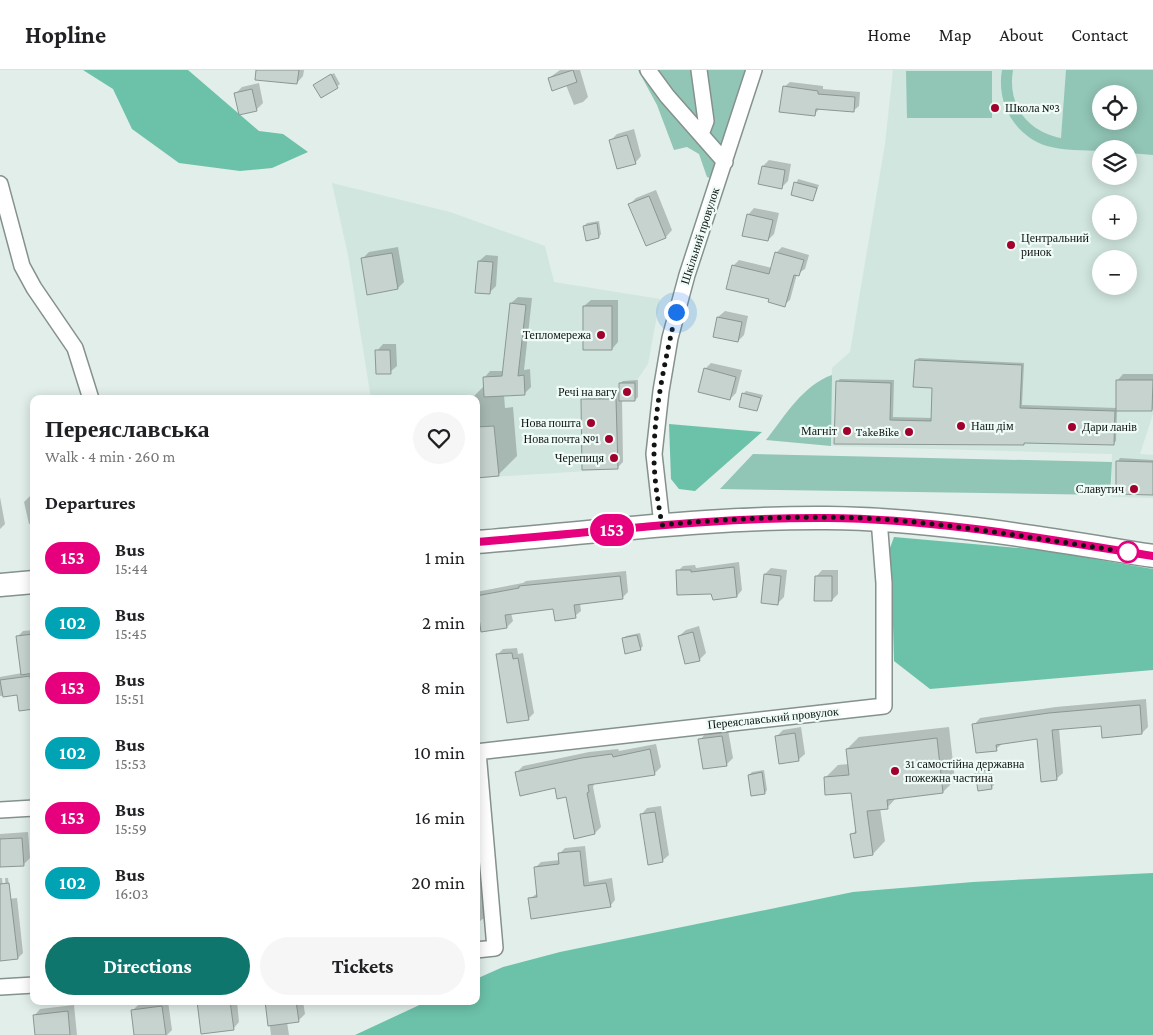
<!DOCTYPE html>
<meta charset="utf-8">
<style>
body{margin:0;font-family:"Crimson Pro",serif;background:#f6f6f6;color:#202124;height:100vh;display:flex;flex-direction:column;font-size:19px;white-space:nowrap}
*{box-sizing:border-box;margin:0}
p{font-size:16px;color:#757577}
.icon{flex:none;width:28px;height:28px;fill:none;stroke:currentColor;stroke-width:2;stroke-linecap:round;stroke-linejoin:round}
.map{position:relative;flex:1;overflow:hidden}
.details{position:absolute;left:30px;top:325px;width:450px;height:610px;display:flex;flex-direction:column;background:#fff;border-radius:10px;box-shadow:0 2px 12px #0003}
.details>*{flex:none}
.badge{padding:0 10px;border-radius:16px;font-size:18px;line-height:32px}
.fabs{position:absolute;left:1092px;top:15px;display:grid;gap:10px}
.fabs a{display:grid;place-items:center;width:45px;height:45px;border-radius:50%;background:#fff;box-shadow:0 2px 12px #0003;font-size:25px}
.you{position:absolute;width:25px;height:25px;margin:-12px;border:4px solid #fff;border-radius:50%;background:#1a73e8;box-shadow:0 0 0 8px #1a73e833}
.map>.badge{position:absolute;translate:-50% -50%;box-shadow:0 0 0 2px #fff}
h2{padding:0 15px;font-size:19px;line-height:45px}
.round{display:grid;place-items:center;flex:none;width:52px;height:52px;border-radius:26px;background:#f6f6f6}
.summary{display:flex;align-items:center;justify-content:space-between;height:85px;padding:0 15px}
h1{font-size:24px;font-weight:700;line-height:38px}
.cta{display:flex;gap:10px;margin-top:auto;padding:10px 15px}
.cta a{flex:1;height:58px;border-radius:30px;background:#0f766e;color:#fff;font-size:20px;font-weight:700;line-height:58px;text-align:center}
.cta a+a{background:#f6f6f6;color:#202124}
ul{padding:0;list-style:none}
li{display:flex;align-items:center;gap:15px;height:65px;padding:0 15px}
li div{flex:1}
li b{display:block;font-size:19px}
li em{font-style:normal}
li .badge{min-width:55px;font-weight:700;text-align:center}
header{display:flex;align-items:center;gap:30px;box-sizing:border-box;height:70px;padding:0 25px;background:#fff;border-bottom:1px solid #e0e0e0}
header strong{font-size:24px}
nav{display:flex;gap:28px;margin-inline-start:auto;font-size:18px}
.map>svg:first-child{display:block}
.built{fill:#d0e6de;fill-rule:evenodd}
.green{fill:#91c5b5;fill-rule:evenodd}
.forest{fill:#6cc1a9}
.shadow{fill:#0003}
.building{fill:#c6d3ce;stroke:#8b9793}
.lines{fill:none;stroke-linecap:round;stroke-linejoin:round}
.street-casing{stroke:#85918d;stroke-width:18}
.secondary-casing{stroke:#85918d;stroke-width:25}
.street{stroke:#fff;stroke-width:15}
.secondary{stroke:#fff;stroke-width:22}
.line-casing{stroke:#fff;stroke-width:11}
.line{stroke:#e6007e;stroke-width:8}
.walk{stroke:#101513;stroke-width:5;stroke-dasharray:0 9}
.poi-dot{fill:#a2012d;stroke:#eefbf7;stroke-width:2}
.stop-dot{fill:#fff;stroke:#e6007e;stroke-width:2.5}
.labels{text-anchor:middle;stroke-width:4.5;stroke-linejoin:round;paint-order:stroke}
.poi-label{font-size:12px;fill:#101513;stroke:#eefbf7;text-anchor:end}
.street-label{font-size:12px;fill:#101513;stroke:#eefbf7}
</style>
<header>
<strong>Hopline</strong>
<nav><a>Home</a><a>Map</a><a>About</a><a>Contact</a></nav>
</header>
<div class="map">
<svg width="1153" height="965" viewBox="0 0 1153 965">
<rect width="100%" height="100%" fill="#e1eee9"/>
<path class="built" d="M893 0H1153V344L1140 384 1153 385V428L1111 427 1112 384 831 376 832 298 850 282 885 74ZM1101 24H1129V51H1101ZM1101 79H1129V106H1101ZM1101 134H1129V161H1101ZM1101 189H1129V216H1101Z
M332 113 450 142 545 176 554 212 660 229 648 294 635 313H619L616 329 618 399 476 408V329H371L348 185Z"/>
<path class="green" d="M638 0H757L720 111 707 107 699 84 687 77 674 80 657 35Z
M1002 0H1013C1007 35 1027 61 1061 68L1066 0H1153V85L1129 83V79H1101V81C1084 80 1064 81 1047 76 1015 66 996 33 1002 0ZM1101 24H1129V51H1101Z
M906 1H992V48H907Z
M832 305 831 376 766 370C785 346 803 315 832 305Z
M753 384 1112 392 1110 425 720 419Z"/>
<path class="forest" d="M83 0H188L259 61 283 64 308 82 272 98 240 101 179 93 132 59 113 19Z
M669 354 762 362 695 421 679 419 671 409Z
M894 467 1042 480 1153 499V600L930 619 894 591 892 519 886 489Z
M1153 803V965H355L428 931H476V909L503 897 560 882 853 822 973 812Z"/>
<path class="shadow" d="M264 0H304L303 6 297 13Z
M560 0H580L588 27 583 32 574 35 566 15 549 8Z
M334 3 340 14 321 27 315 15Z
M790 12 823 16V19L860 22 859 36 853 41 820 38 814 45 784 17Z
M259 13 263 33 257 39 240 43 236 23 242 17Z
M634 59 641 86 635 93 611 70 617 64Z
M769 90 791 94 788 111 782 117 763 96Z
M798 109 819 115 813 130 792 124Z
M656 120 672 160 666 167 646 175 630 134 636 128Z
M754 138 779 143 774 164 768 170 748 145Z
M599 151 601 164 599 167 584 156 587 153Z
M398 177 404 212 398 218 362 189 369 182Z
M782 177 809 185 805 199 797 204 790 230 784 235 771 228 733 196 739 190 772 198 776 183Z
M486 185 498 186 496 216 490 222 479 191Z
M518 227 532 228 524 300 530 299 531 317 524 324 504 325 505 338 513 337 517 386 498 405 476 407V329H471L484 316V308L490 301H504L511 233Z
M591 230H618V272L612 279 584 236Z
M725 241 748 246 744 265 738 271 718 247Z
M383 274H396L397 296 390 302 377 281Z
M919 288 1024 293 1022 335 1117 338V311L1123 304H1153V339L1117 340 1116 371 1113 374 1026 371 1023 374 835 372 837 312 840 309 894 310 893 347 933 348V317L916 290Z
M711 293 742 300 736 323 730 329 705 299Z
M638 310V327L635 330H622L623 392 617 398 582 330 589 323H621L620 313 623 311Z
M746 321 763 325 757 340 743 324Z
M1120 388 1153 390V424L1118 391Z
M31 425H34V453L29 454 24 432Z
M0 427 5 454 0 459Z
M739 492 742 520 737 526 712 522 678 501 683 496 695 495 696 498Z
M771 498 787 500 784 527 778 533 765 504Z
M822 500H838V524L832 530 816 507Z
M626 501 628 522 622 528 580 533 581 541 575 546 554 537 511 543 513 551 507 557 476 550V522L523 513 526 511Z
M699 556 706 583 700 589 679 566 686 560Z
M34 560V638L18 624 0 626V607L22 603 17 567 23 561Z
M640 563 643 576 640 579 623 569 626 566Z
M517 578 518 584 523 583 534 643 529 648 497 585 503 579Z
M1146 629 1148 657 1142 663 1102 655 1059 658 1063 703 1056 709 1038 668 1003 673 996 679 974 655 980 648 1056 637Z
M801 657 805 684 798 690 777 666 783 660Z
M949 657 955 710 943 722 897 727 887 738H880L885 771 873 784 852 765 856 760 852 722 826 707 838 695 849 694 847 679 859 667Z
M728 660 733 688 727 694 704 698 700 670 706 663Z
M656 674 661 697 654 704 595 712 593 717 601 757 595 763 567 726 556 717 517 702 523 696 589 682 618 679 619 681Z
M991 698 994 715 991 718 976 703 979 700Z
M764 700 767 720 765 723 749 705 752 702Z
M661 736 669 785 662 791 641 745 647 738Z
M28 762 30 788 24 794 0 796V764Z
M585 776 589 812 612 808 615 830 610 836 529 829 538 823 535 798 541 792 560 790 559 784 565 778Z
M0 808H2L3 820H6L5 808H8L9 817 4 822 0 823Z
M476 811H481L484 848 476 854Z
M17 828 23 883 18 888 0 889V830Z
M168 931 172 960 167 965H136L132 941 139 934Z
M199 931H237L239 952 233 959Z
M267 931H303L305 944 299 950 287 952 289 965H271Z
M74 935 77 965H36L34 946 40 939Z"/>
<path class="building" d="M256 0H299L297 14 255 10Z
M573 0 577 12 552 21 548 8Z
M331 4 338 18 321 28 313 15Z
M783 16 818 21V24L855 27 854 42 816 39 815 46 779 42Z
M252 19 257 41 239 45 234 23Z
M627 65 636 94 617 99 609 70Z
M762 96 785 100 782 119 758 114Z
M794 112 817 118 813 131 791 125Z
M649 126 666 168 646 176 628 134Z
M747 144 773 150 768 171 742 166Z
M597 153 599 168 586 171 583 156Z
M775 182 804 190 799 206 794 205 785 237 768 232 769 229 726 219 732 195 769 204Z
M392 183 398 219 367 225 361 188Z
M478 191 493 192 490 224 475 223Z
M510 233 526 235 518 306 524 305 525 325 484 327 483 307 502 306Z
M583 236H612V280H583Z
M717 247 742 252 738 272 713 267Z
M375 280H390L391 304H376Z
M915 290 1022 295 1020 338 1115 341 1114 375 1024 373V375L834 374 836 311 891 313 890 350 931 351 932 318 913 317Z
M704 298 736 307 730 330 698 322Z
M1116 310H1153L1152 341H1116Z
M619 313H635V331H619Z
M742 323 761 328 757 341 739 337Z
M581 329H616L618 399 582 400Z
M494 356 499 406 476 408V357Z
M1116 391 1153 392V425L1116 424Z
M734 497 737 527 713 530 711 524 677 525 676 500H691V502Z
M764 504 781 506 778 535 761 533Z
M620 506 623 529 574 535 576 548 555 551 553 539 505 545 507 558 481 562 476 526 519 518V516Z
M815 506H832V531H814Z
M693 562 700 591 685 594 678 566Z
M34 564V603L21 605 16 566Z
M637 565 641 580 625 584 622 568Z
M512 583 513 589 518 588 529 650 507 653 496 584Z
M30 606 34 639 19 641 17 625 3 627 0 610Z
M1140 635 1142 664 1102 668 1101 656 1052 660 1057 710 1041 712 1037 669 996 675 997 681 976 683 972 654 1049 643Z
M795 663 799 691 779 694 775 666Z
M722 666 727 696 703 699 698 669Z
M937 668 943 723 887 730 888 739 867 741 873 785 854 788 850 764 856 763 851 723 825 725 824 707 849 705 846 679Z
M650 679 655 705 588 715 589 722 587 723 595 764 574 769 566 727 557 729 555 718 520 726 515 702 582 688 612 684 613 687Z
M989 700 992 719 978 721 975 702Z
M762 702 765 724 751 726 748 705Z
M655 742 663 792 648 795 640 744Z
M22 768 24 796 0 797V769Z
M580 781 584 816 606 813 611 837 531 849 528 828 537 827 534 797 559 794 558 783Z
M9 813 18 889 0 891V814Z
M197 931H230L234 960 201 964Z
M265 931H296L299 952 268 956Z
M162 936 166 965H134L131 940Z
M68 941 70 965H35L33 945Z"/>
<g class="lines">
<defs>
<path id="street" d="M648 0 667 26 725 92
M699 0 706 51 701 64
M0 114 22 196 34 218 75 278 91 329
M662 455 654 384 661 321 670 268 687 205 754 0
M476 682 884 636V513L879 449
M0 740 34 738
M476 880 495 878 478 682
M0 917 34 915"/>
<path id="secondary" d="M476 472C593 463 709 447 827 448 936 449 1045 469 1153 486
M0 515 34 512"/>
</defs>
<use href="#street" class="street-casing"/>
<use href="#secondary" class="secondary-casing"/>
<use href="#street" class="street"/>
<use href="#secondary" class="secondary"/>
</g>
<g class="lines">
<defs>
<path id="line" d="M476 472C593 463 709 447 827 448 936 449 1045 469 1153 486"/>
</defs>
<use href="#line" class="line-casing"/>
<use href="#line" class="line"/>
<path class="walk" d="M676 242C666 288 654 338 654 386 654 409 658 432 662 455 734 448 807 445 879 449 962 455 1045 470 1128 482"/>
</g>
<g class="poi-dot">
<circle cx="995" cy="38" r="5"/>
<circle cx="1011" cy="175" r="5"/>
<circle cx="601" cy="265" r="5"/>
<circle cx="627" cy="322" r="5"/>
<circle cx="591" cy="353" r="5"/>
<circle cx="961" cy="356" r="5"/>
<circle cx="1072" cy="357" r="5"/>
<circle cx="847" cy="361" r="5"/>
<circle cx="909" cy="362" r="5"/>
<circle cx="609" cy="369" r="5"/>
<circle cx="614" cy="388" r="5"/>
<circle cx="1134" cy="419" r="5"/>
<circle cx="895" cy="701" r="5"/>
</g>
<circle class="stop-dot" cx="1128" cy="482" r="10"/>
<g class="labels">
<g class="poi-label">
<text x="1005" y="42" text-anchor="start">Школа №3</text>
<text x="1021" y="172" text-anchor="start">Центральний<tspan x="1021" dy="14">ринок</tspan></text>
<text x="591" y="269">Тепломережа</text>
<text x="617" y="326">Речі на вагу</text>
<text x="581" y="357">Нова пошта</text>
<text x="971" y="360" text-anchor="start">Наш дім</text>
<text x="1082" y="361" text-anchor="start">Дари ланів</text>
<text x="837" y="365">Магніт</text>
<text x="899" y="366">TakeBike</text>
<text x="599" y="373">Нова почта №1</text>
<text x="604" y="392">Черепиця</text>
<text x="1124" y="423">Славутич</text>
<text x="905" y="698" text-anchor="start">31 самостійна державна<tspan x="905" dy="14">пожежна частина</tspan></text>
</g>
<g class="street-label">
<text transform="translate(700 166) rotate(-72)" y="4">Шкільний провулок</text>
<text transform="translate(773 648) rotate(-6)" y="4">Переяславський провулок</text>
</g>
</g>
</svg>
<div class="fabs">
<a><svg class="icon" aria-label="locate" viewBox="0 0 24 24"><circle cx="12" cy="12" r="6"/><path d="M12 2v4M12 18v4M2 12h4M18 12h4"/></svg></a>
<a><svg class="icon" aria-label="layers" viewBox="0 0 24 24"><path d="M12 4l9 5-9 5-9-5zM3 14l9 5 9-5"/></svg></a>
<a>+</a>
<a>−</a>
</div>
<div class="you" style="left:676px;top:242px"></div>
<b class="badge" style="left:612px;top:460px;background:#e6007e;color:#fff">153</b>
<section class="details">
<div class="summary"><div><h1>Переяславська</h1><p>Walk · 4 min · 260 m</p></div><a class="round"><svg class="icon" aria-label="heart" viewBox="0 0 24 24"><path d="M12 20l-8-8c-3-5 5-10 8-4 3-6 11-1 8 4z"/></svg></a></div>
<h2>Departures</h2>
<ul>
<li><span class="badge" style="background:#e6007e;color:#fff">153</span><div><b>Bus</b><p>15:44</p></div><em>1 min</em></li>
<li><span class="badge" style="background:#00a3b4;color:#fff">102</span><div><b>Bus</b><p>15:45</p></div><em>2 min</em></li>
<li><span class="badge" style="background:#e6007e;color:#fff">153</span><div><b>Bus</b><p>15:51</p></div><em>8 min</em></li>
<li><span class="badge" style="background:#00a3b4;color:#fff">102</span><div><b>Bus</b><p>15:53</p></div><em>10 min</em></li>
<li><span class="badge" style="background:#e6007e;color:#fff">153</span><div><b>Bus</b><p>15:59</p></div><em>16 min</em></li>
<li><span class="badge" style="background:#00a3b4;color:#fff">102</span><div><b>Bus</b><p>16:03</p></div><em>20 min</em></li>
</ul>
<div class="cta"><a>Directions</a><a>Tickets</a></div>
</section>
</div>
